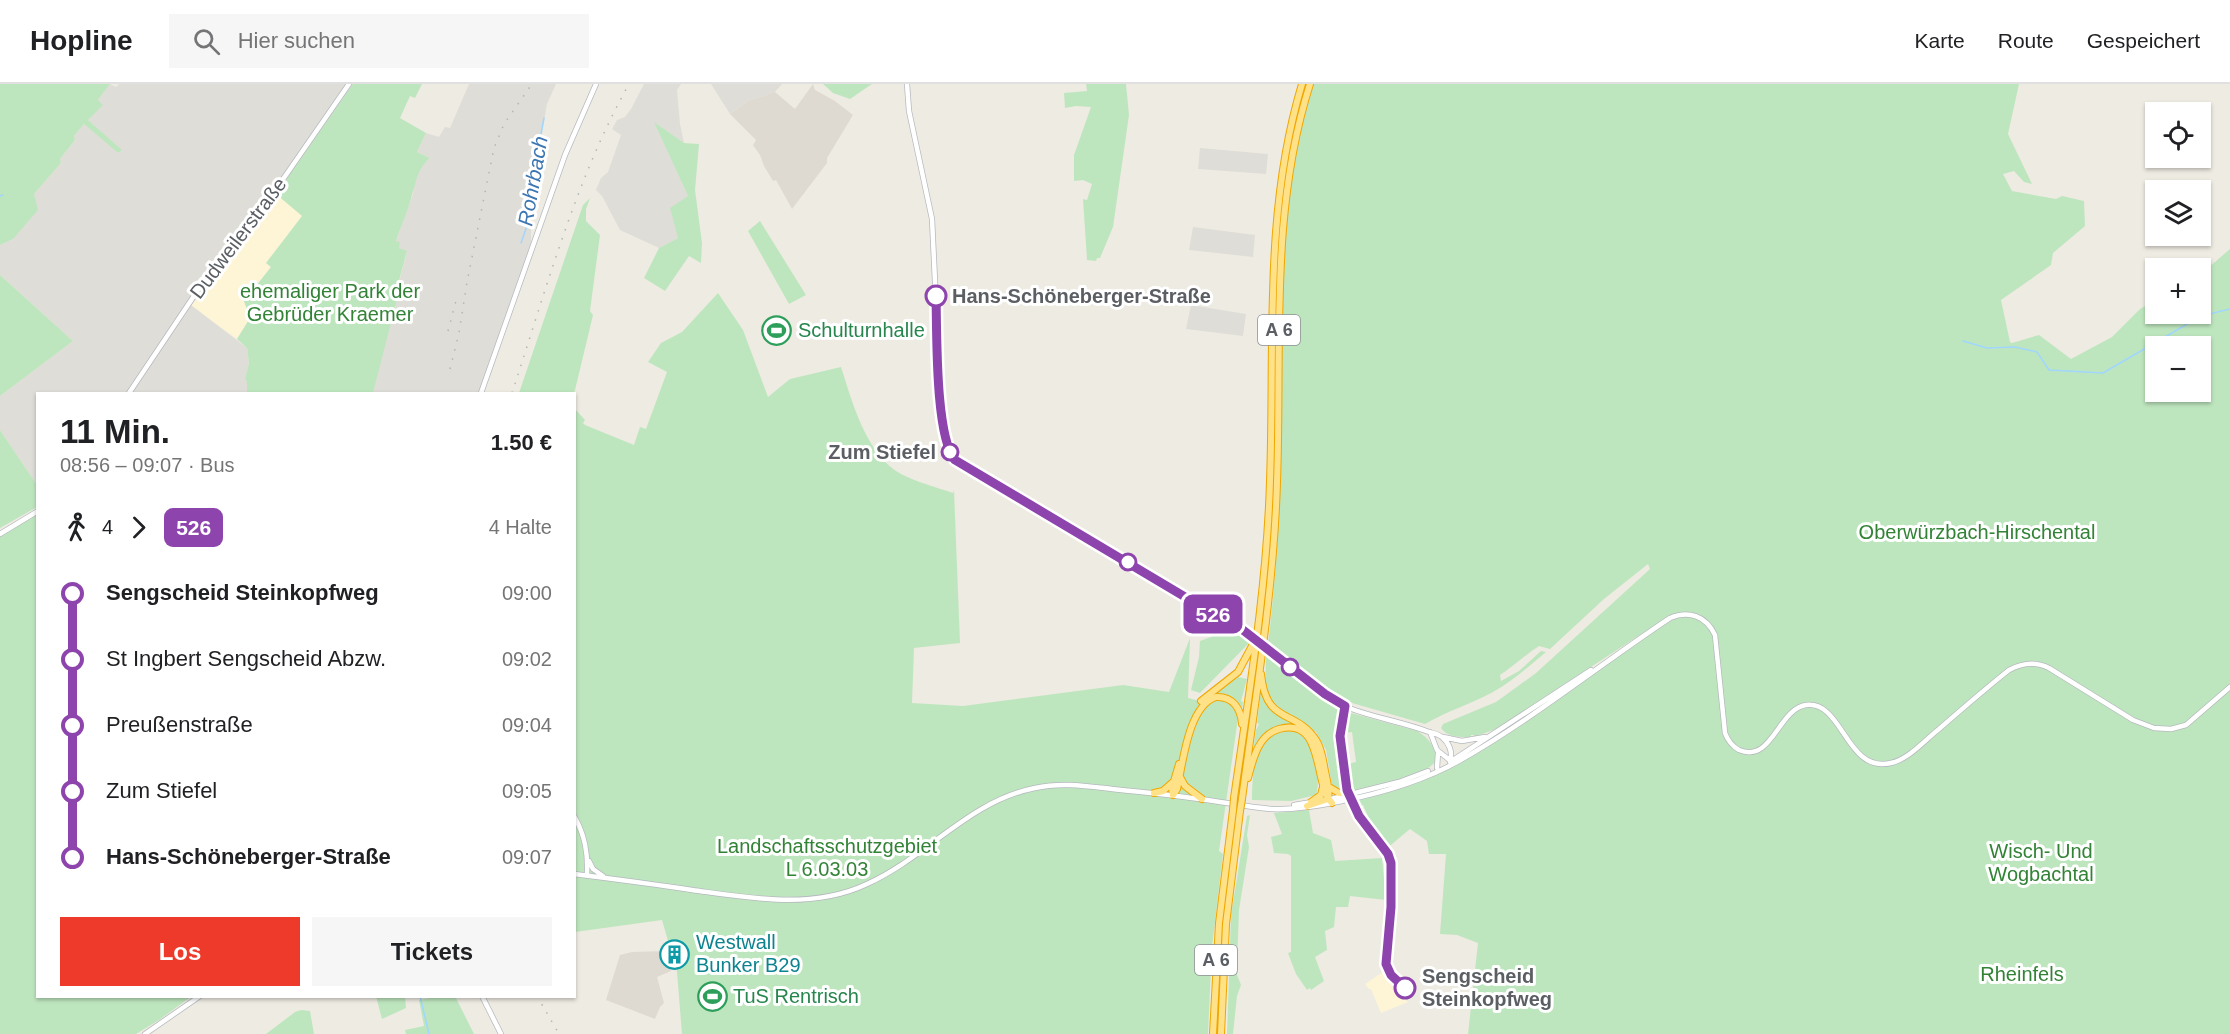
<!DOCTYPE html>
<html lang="de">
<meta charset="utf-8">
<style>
body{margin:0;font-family:Helvetica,sans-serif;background:#f6f6f6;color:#202124;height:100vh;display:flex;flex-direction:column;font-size:22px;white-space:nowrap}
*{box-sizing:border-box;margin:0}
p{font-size:20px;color:#757577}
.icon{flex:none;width:33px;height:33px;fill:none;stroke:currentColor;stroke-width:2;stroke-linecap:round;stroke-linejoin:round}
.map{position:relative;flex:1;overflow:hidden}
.details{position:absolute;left:36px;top:308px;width:540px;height:606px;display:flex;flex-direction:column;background:#fff;border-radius:0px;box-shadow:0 2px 4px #0004}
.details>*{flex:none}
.badge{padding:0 12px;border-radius:9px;font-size:21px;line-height:39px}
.buttons{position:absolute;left:2145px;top:18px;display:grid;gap:12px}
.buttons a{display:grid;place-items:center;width:66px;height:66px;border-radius:0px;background:#fff;box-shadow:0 2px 4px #0004;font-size:30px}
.map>.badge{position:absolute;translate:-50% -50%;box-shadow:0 0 0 3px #fff}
.legs{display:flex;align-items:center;gap:9px;height:66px;padding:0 24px;font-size:20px}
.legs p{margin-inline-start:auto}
.summary{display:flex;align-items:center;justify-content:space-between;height:102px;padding:0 24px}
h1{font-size:33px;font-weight:700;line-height:45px}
.button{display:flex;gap:12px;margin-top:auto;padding:12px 24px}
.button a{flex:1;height:69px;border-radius:0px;background:#ed3a2a;color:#fff;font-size:24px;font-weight:700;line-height:69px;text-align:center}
.button a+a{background:#f6f6f6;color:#202124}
ul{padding:0 24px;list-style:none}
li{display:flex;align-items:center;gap:21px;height:66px;font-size:22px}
li i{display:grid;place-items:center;width:9px;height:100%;margin:0 8px;background:currentColor}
li i::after{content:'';width:15px;height:15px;margin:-8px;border:4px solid;border-radius:50%;background:#fff}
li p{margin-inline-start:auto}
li:first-child i{background:linear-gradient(#0000 50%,currentColor 0)}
li:last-child i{background:linear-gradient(currentColor 50%,#0000 0)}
header{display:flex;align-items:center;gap:36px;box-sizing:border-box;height:84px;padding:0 30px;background:#fff;border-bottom:2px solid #e0e0e0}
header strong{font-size:28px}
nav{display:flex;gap:33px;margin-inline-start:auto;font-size:21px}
.search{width:420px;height:54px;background:#f6f6f6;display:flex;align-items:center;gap:15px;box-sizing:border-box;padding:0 21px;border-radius:0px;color:#757577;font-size:22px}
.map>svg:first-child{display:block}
.commercial{fill:#fef5d7}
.industrial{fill:#dfddd7}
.education{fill:#dedad1}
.green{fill:#bee6be;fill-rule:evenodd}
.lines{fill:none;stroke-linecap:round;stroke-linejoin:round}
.stream{stroke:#a1d6ff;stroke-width:1.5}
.secondary-casing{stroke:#b6b9bf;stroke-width:6}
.motorway-casing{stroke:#f0a600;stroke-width:8}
.secondary{stroke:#fff;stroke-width:4.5}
.motorway{stroke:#ffe188;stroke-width:6}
.rail{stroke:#b4b5b5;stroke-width:1.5;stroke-dasharray:1.5 8;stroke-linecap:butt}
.secondary-bridge-casing{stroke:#b6b9bf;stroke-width:6;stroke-linecap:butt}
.motorway-bridge-casing{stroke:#f0a600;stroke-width:8;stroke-linecap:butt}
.secondary-bridge{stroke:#fff;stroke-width:4.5}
.motorway-bridge{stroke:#ffe188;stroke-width:6}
.line-1-casing{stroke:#fff;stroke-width:14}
.line-1{stroke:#8e44ad;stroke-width:9}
.stop-1-dot{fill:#fff;stroke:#8e44ad;stroke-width:3}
.labels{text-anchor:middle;stroke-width:6;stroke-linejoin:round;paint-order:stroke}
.shield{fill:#fff;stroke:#8c8f92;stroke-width:1.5}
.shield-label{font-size:18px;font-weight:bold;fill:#5b5f64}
.street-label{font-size:20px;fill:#5b5f64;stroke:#fff}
.park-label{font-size:20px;fill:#328336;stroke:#fff}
.stop-label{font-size:20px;font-weight:bold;fill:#5b5f64;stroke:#fff;text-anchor:start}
.leisure-label{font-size:20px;fill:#27864d;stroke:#fff;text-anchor:start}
.culture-label{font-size:20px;fill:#0d838f;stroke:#fff;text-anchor:start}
.water-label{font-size:21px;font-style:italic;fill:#3c76b3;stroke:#fff}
</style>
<header>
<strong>Hopline</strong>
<div class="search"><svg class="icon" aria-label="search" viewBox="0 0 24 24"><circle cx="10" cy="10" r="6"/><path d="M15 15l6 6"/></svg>Hier suchen</div>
<nav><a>Karte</a><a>Route</a><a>Gespeichert</a></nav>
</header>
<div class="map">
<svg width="2230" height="950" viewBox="0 0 2230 950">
<rect width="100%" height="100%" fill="#eeebe2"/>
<path class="commercial" d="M276 110 303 132 266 179 271 183 244 217 250 234 237 255 191 222Z
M1386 886 1392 895 1403 904 1398 909 1408 918 1381 929 1371 905H1369L1365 900Z"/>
<path class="industrial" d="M110 0 116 3 119 0H353L276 110 191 221 247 264 249 279 245 295 247 298V309H38L37 401 0 346V312L73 257 0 191V161L13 155 34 110 61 79 60 75 75 56 74 52 84 40 120 68 122 67 88 36 102 21 98 16Z
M469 0H556L547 20 531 112V162L482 309H370L407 168 399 164 396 157 413 110 415 93 422 81 430 74 417 68 426 49 439 53 445 43 450 44Z
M644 0H681L677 6 680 40 684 59 655 39 688 112 678 154 659 164 620 146 602 112 596 106 601 94 608 88 621 51 612 45 617 36 625 33 631 25Z
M711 0H782L775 8 748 17 730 30Z
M1200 64 1268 70 1266 90 1198 85Z
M1193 143 1255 151 1253 173 1189 166Z
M1191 221 1246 230 1243 252 1186 245Z"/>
<path class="education" d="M813 0 815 6 835 17 853 31 827 74V79L792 125 776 96 773 97 764 82 760 71 753 61 756 56 730 30 748 17 775 8 795 25Z
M668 867 671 887 657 893 664 919 660 923 655 935 606 916 620 871 632 868Z"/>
<path class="green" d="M0 0H110L98 16 103 21 88 36 122 66 120 68H117L84 40 74 52 75 56 60 75 61 79 34 110 38 126 13 155 0 161Z
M353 0H422L415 14 410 12 400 34 426 49 417 68 430 74C417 85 417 96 412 111 408 127 401 142 396 157L400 158 399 164 407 167 395 212 397 215 373 309H247V298L245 295 249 279 247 264 237 255 250 234 244 217 271 183 266 179 302 132 276 110Z
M823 0H872L850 15 833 9Z
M1086 0H1126L1129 31 1113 143 1100 174H1097L1096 177 1087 176 1083 115 1087 116 1092 100 1083 96 1074 97V71L1091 23 1076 22 1065 24 1064 9 1087 7Z
M1312 0H2019L2008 50 2032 100 2024 98 2014 87 2003 90 2012 107 2056 115 2062 112 2084 117 2085 142 2053 169 2051 181 2001 216 2010 258 2012 259 2039 251 2071 275 2112 253 2140 225 2155 216 2156 230H2200L2201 190 2230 165V950H1468L1478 859 1457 851 1440 850 1446 770H1429L1427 757 1410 745 1386 765 1364 735 1368 732 1363 721H1356L1354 717 1390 707 1452 682 1509 644 1458 676 1455 675 1580 596 1649 545 1496 645 1474 653V651H1471V653C1461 653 1448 654 1441 644L1443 640 1496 618 1536 589 1650 485 1648 480 1604 515 1550 565 1539 562C1525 571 1514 582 1500 591L1501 597 1519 587 1541 567 1546 568C1529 582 1513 597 1493 608 1471 620 1447 627 1425 640L1352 619 1333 611 1268 560C1275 503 1279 445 1280 388 1281 300 1279 212 1287 125 1291 82 1300 41 1312 0ZM2156 262H2200V308H2156Z
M654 38 684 59 699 60 695 106 702 159 701 179 689 172 665 207 644 194 659 164 678 154 670 124 688 112Z
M590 114 586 125V137L600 151 590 227 593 231 575 306 574 309H519L583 121Z
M760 137 806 211 789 220 748 147Z
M0 191 73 257 0 312Z
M718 209 743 246 768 313 790 295 841 283C852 317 866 371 901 390 916 398 936 403 953 409L954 406 960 559 914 564 912 619 963 622 1123 601 1169 608 1190 554 1188 614 1208 619 1221 615 1231 619 1236 626 1238 634 1219 767 1223 770 1212 863 1208 950H682L677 888 662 836 575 848 574 324 585 336 583 339 585 341 634 361 640 343 646 345 667 288 648 278 661 259 682 248Z
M0 346 37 401V423L0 444Z
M37 430 38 912H192L159 936 136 950H0V452Z
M1228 539 1250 558 1200 609 1191 606 1199 573 1200 557 1224 548Z
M1266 572 1340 626 1337 647 1345 707 1332 702 1326 666 1316 648 1273 622 1265 607Z
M1238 593 1247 595 1241 617 1243 618 1242 628C1235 612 1226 612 1209 612Z
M1261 605 1275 628 1304 646 1294 643 1271 646 1252 674 1256 646 1259 640 1257 639Z
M1351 629 1417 647C1429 654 1436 663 1436 677 1422 695 1374 701 1352 707L1347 680 1356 678 1352 648 1342 649 1347 632Z
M1280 647C1288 647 1296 646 1303 652 1316 662 1321 697 1316 711L1291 717 1252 716C1252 699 1253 666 1267 654 1270 651 1276 649 1280 647Z
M1309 726 1313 749 1331 756 1335 777 1382 774 1386 816 1350 812 1348 823H1336L1334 843 1325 847 1327 866 1315 873 1324 897 1311 906 1310 904 1307 906 1296 890 1288 869 1291 868V772L1288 770 1274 769 1271 753 1282 750 1274 729Z
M1250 731 1247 751 1249 763 1239 826 1237 879V891L1241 901 1237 912 1233 950H1227L1231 831 1247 732Z
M376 912H405L406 924 382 935Z
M441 912H455L474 950H406L405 946 424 942 419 916Z
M301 926 310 927 314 950H266L295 928Z"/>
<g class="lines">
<path class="stream" d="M0 112 3 111
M521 159 529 136 533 92 544 34
M1963 257 1987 264 2015 263 2037 268 2049 286 2103 289 2201 232 2230 225
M420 912 429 950"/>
<defs>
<path id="secondary" d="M907 0 909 27 932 135 942 343C949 365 950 374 971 386L1214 530 1225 533
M129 309 198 206 261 127 349 0
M481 309 565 71 596 0
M0 450 38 427
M1203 520 1214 527H1225
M1225 529a8 8 0 1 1 16 0a8 8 0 1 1-16 0Z
M1232 538 1246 550
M1270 568C1295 587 1320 611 1349 624 1375 634 1403 638 1429 648 1433 649 1438 650 1442 653 1449 659 1453 668 1450 677
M1430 648 1437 666 1452 678
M1443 653 1462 657 1485 653
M1450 678 1591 586
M1437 684 1438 669
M1327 716 1399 698 1428 687
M1294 721 1312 718
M574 732C585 751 588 769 587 791
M589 777 593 785 603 792
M574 790C614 795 653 800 692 806 750 814 812 826 867 800 927 773 969 717 1035 704 1061 698 1086 702 1112 705 1142 708 1171 711 1200 715 1224 718 1247 723 1271 725 1294 726 1319 722 1342 717 1382 709 1423 697 1459 677 1533 635 1599 581 1670 534 1689 526 1706 532 1715 551L1725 649C1728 657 1732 662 1739 666 1772 680 1778 625 1806 621 1843 616 1846 690 1891 679 1909 675 1925 656 1939 645 1962 625 1985 605 2009 586 2022 579 2035 577 2049 584L2133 636 2154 644 2171 645 2186 641 2230 603
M482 912 501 950
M145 950 200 912"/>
<path id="motorway" d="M1261 590C1266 642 1295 624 1316 656 1322 665 1323 677 1325 687 1327 697 1330 706 1328 715
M1201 617 1238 588 1252 562
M1180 693 1185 702 1202 715
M1248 694C1253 675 1258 651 1279 645 1325 632 1313 700 1332 719
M1329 703 1339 709 1353 710
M1154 709 1163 707 1173 698
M1173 711 1177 705C1183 679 1188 622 1216 613 1233 612 1241 625 1242 640
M1173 711 1172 704 1179 680
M1234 714C1249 609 1267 503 1270 397 1275 264 1263 129 1302 0
M1242 715C1256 610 1274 504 1277 398 1282 265 1269 128 1310 0
M1311 718 1321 711 1323 703
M1307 722 1328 715
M1213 950 1219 839 1233 726
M1221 950 1226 840 1240 727"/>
</defs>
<use href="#secondary" class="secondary-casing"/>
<use href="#motorway" class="motorway-casing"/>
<use href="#secondary" class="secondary"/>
<use href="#motorway" class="motorway"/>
<path class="rail" d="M448 247 457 213
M450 285 459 249 467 198 494 64 504 40 532 0
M512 309C546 206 576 94 629 0
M537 912 559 950"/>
<defs>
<path id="secondary-bridge" d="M1246 550 1270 568"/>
<path id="motorway-bridge" d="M1233 726 1234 714
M1240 727 1242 715"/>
</defs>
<use href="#secondary-bridge" class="secondary-bridge-casing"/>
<use href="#motorway-bridge" class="motorway-bridge-casing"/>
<use href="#secondary-bridge" class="secondary-bridge"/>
<use href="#motorway-bridge" class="motorway-bridge"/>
</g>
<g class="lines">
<defs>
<path id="line-1" d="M936 212C937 247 935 352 955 376L1212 529 1225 532 1325 610 1345 622 1340 652 1347 706 1359 732 1388 770 1391 779V823L1386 880 1391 891 1405 904"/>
</defs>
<use href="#line-1" class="line-1-casing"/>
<use href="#line-1" class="line-1"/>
</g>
<defs>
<symbol id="stadium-ring" viewBox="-11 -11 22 22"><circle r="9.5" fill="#fff" stroke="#2e9e5b" stroke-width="1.5"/><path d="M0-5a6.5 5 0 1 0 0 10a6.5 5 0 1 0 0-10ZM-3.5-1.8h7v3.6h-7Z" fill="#2e9e5b"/></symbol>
<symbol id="building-ring" viewBox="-11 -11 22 22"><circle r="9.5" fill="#fff" stroke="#0f9aa8" stroke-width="1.5"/><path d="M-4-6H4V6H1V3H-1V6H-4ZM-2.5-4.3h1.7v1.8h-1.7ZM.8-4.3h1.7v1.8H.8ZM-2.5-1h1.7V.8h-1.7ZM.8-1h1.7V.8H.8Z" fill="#0f9aa8"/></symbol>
</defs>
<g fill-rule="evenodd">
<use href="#stadium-ring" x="760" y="230" width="33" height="33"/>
<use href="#building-ring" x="658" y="854" width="33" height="33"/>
<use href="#stadium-ring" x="696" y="896" width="33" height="33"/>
</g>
<g class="stop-1-dot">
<circle cx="936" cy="212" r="10"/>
<circle cx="950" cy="368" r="8"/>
<circle cx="1128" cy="478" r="8"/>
<circle cx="1290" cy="583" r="8"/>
<circle cx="1405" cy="904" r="10"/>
</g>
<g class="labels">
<g class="shield">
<rect x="1258" y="231" width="42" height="30" rx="4.5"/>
<rect x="1195" y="861" width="42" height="30" rx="4.5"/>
</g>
<g class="shield-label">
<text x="1279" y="252">A 6</text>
<text x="1216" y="882">A 6</text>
</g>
<g class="street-label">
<text transform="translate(238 154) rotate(-53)" y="7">Dudweilerstraße</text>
</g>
<g class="park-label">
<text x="330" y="214">ehemaliger Park der<tspan x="330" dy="23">Gebrüder Kraemer</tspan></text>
<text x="1977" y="455">Oberwürzbach-Hirschental</text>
<text x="827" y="769">Landschaftsschutzgebiet<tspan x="827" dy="23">L 6.03.03</tspan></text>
<text x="2041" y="774">Wisch- Und<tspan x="2041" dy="23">Wogbachtal</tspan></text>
<text x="2022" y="897">Rheinfels</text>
</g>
<g class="stop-label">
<text x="952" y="219">Hans-Schöneberger-Straße</text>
<text x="936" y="375" text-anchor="end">Zum Stiefel</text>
<text x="1422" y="899">Sengscheid<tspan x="1422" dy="23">Steinkopfweg</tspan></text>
</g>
<g class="leisure-label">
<text x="798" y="253">Schulturnhalle</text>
<text x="733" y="919">TuS Rentrisch</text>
</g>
<g class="culture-label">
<text x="696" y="865">Westwall<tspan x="696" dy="23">Bunker B29</tspan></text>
</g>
<g class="water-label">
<text transform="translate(533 97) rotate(-80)" y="7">Rohrbach</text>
</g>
</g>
</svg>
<div class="buttons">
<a><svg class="icon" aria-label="locate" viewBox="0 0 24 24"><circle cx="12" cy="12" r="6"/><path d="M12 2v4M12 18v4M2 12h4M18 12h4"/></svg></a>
<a><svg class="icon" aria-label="layers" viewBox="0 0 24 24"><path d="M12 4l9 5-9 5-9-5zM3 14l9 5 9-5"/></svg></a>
<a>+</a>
<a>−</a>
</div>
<b class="badge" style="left:1213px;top:530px;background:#8e44ad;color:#fff">526</b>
<section class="details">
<div class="summary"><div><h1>11 Min.</h1><p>08:56 – 09:07 · Bus</p></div><b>1.50 €</b></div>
<div class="legs"><svg class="icon" aria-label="walk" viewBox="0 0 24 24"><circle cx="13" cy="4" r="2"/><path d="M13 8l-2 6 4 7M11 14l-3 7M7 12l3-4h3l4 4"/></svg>4<svg class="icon" aria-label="forward" viewBox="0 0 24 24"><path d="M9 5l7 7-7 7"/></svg><b class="badge" style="background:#8e44ad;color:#fff">526</b><p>4 Halte</p></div>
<ul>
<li><i style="color:#8e44ad"></i><b>Sengscheid Steinkopfweg</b><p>09:00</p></li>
<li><i style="color:#8e44ad"></i><span>St Ingbert Sengscheid Abzw.</span><p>09:02</p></li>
<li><i style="color:#8e44ad"></i><span>Preußenstraße</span><p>09:04</p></li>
<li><i style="color:#8e44ad"></i><span>Zum Stiefel</span><p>09:05</p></li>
<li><i style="color:#8e44ad"></i><b>Hans-Schöneberger-Straße</b><p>09:07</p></li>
</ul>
<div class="button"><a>Los</a><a>Tickets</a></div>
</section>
</div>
